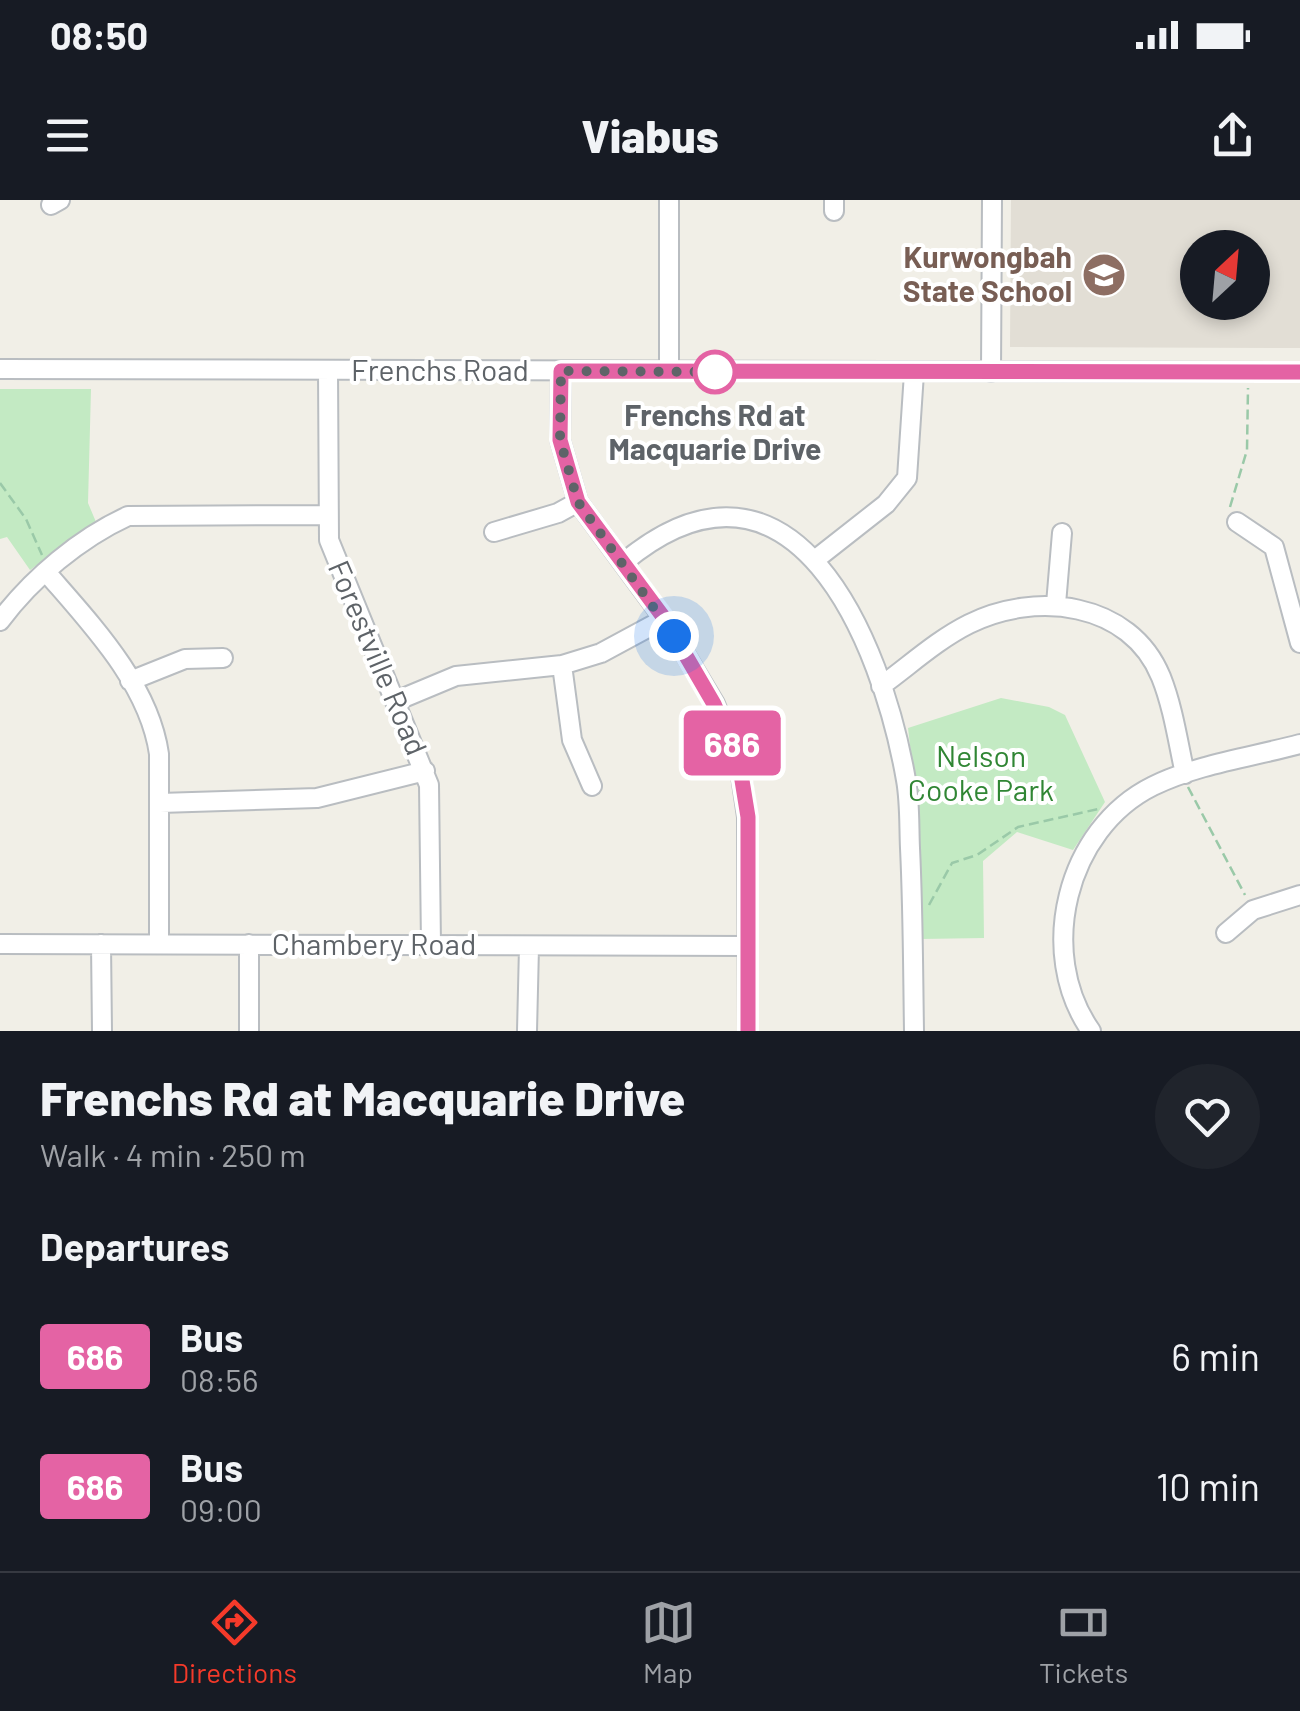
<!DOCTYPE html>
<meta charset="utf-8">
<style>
body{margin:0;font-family:Barlow,sans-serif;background:#20242c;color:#f1f3f6;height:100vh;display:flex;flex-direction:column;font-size:38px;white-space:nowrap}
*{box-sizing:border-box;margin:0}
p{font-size:32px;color:#9ea1a6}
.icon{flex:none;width:55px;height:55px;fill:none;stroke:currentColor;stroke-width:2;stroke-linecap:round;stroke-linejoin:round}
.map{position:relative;height:831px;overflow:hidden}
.sheet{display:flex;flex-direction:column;background:#171b24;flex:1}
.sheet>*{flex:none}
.badge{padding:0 20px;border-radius:8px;font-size:35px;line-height:65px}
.needle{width:65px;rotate:26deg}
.tools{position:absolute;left:1180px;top:30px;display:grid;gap:20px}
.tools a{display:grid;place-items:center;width:90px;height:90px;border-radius:50%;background:#171b24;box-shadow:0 5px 15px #0003;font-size:50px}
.you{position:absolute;width:50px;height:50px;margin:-25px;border:8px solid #fff;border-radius:50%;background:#1a73e8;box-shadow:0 0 0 15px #1a73e833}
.map>.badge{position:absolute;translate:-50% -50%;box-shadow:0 0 0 5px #fff}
h2{padding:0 40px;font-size:38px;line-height:90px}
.round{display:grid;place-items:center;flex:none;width:105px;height:105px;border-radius:52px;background:#20242c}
.summary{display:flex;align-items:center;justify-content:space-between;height:170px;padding:0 40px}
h1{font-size:48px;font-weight:800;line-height:75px}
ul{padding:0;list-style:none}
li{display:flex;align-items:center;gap:30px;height:130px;padding:0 40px}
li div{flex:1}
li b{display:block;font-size:38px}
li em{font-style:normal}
li .badge{min-width:110px;font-weight:700;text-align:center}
.status{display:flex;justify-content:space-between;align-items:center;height:70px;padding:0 50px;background:#171b24;direction:ltr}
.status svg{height:28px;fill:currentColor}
header{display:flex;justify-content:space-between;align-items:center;height:130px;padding:0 40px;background:#171b24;font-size:45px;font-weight:800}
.menu{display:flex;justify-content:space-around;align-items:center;height:140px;border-top:2px solid #363941;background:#171b24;font-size:28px;color:#9ea1a6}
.menu a{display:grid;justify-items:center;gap:5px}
.menu .selected{color:#f43a2a}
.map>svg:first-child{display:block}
.education{fill:#e2ded5;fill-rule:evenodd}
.green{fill:#c3eac3}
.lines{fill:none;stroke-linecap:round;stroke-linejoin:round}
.minor-casing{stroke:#b9bdc1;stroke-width:22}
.path{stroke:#9ac9a8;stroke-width:2.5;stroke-dasharray:10 5;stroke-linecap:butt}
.minor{stroke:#fff;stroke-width:18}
.line-casing{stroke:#fff;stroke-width:22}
.line{stroke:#e463a4;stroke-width:15}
.walk{stroke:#5e6368;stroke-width:10;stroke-dasharray:0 18}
.stop-dot{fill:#fff;stroke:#e463a4;stroke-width:5}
.labels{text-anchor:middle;stroke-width:8;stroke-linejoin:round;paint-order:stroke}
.education-label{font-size:30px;font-weight:bold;fill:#785e54;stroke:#fff;text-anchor:end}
.street-label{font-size:30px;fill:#5e6368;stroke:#fff}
.stop-label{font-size:30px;font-weight:bold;fill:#5e6368;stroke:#fff}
.park-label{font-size:30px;fill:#308634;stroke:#fff}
</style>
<div class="status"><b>08:50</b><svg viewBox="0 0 49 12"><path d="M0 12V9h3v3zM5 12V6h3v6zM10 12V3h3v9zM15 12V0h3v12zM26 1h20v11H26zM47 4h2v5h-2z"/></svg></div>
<header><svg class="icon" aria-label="menu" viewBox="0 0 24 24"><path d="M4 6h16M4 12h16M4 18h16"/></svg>Viabus<svg class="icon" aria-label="share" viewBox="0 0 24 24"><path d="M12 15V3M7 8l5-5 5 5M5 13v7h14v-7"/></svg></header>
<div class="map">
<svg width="1300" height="831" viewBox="0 0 1300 831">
<rect width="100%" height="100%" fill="#f1efe7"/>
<path class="education" d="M1011 0H1300V148L1010 147ZM1198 48H1252V102H1198Z"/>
<path class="green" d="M0 189H91L88 303 96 322 30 370 7 337 0 339Z
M1001 498 1049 507 1065 515 1105 602 1073 650 1017 632 983 661 984 738 921 739 919 623 908 528Z"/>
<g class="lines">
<defs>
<path id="minor" d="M51 5 60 0
M834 11V0
M0 169 1300 172
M328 170 329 340 429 585 431 745
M561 171 560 240 578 302 664 419 715 504 739 562 747 617 748 831
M669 171V0
M991 172 992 0
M1237 322 1274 347 1300 443
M494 332 558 313 578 302
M816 359 886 304 907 278 914 173
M624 362C793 222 882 442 906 580 910 602 909 626 910 648 913 709 913 770 914 831
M46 372C91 424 149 484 159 554V743
M1056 404 1062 333
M0 421C32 378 80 338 128 316L327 315
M562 465 572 540 592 586
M130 481 185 459 223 458
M881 486C910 465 937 440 969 424 1035 391 1130 401 1161 477 1173 507 1178 542 1185 574
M396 501 456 476 562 465 601 453 664 419
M160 603 317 598 425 571
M1226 733 1253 710 1300 695
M0 744 748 746
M101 744 102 831
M249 831V744
M527 831 529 747
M1091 831C1036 753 1066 629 1153 586 1198 564 1252 557 1300 544"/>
</defs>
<use href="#minor" class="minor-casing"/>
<path class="path" d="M0 283 26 319 42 355
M1230 307 1247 250 1248 188
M1188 587 1245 695
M929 705 952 663 977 655 1018 627 1098 609"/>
<use href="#minor" class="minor"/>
</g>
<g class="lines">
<defs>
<path id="line" d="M748 831V617L739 562 714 504 664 418 578 302 560 240 561 171 1300 172"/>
</defs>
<use href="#line" class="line-casing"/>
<use href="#line" class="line"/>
<path class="walk" d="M674 436 578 302 560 240 561 171 715 172"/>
</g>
<defs>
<symbol id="school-disc" viewBox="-11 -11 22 22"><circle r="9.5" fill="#8d6e63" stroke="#fff"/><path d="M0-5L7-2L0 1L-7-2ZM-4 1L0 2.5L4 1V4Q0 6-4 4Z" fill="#fff"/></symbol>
</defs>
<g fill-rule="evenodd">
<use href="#school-disc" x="1079" y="50" width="50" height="50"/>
</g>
<circle class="stop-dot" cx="715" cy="172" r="20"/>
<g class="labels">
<g class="education-label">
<text x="1072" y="68">Kurwongbah<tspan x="1072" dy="34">State School</tspan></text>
</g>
<g class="street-label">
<text x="440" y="181">Frenchs Road</text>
<text transform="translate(377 458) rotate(67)" y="10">Forestville Road</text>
<text x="374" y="755">Chambery Road</text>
</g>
<g class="stop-label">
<text x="715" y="226">Frenchs Rd at<tspan x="715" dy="34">Macquarie Drive</tspan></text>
</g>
<g class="park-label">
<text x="981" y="567">Nelson<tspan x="981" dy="34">Cooke Park</tspan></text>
</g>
</g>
</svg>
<div class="tools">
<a><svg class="needle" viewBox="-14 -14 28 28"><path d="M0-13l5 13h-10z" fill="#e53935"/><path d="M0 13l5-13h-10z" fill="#9ea1a6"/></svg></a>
</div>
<div class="you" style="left:674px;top:436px"></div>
<b class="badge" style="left:732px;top:543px;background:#e463a4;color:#fff">686</b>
</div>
<section class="sheet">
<div class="summary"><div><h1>Frenchs Rd at Macquarie Drive</h1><p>Walk · 4 min · 250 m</p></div><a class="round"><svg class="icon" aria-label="heart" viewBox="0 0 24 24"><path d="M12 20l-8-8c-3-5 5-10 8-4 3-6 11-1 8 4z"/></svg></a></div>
<h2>Departures</h2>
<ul>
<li><span class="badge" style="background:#e463a4;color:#fff">686</span><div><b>Bus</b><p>08:56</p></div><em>6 min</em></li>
<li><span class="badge" style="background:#e463a4;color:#fff">686</span><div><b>Bus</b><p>09:00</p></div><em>10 min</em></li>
</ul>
</section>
<nav class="menu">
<a class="selected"><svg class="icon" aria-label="directions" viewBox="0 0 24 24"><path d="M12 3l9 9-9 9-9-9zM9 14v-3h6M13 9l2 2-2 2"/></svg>Directions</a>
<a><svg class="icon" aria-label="map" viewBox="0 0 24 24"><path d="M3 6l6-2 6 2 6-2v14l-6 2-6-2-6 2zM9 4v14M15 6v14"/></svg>Map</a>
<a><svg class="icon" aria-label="tickets" viewBox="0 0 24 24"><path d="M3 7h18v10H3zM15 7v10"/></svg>Tickets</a>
</nav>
